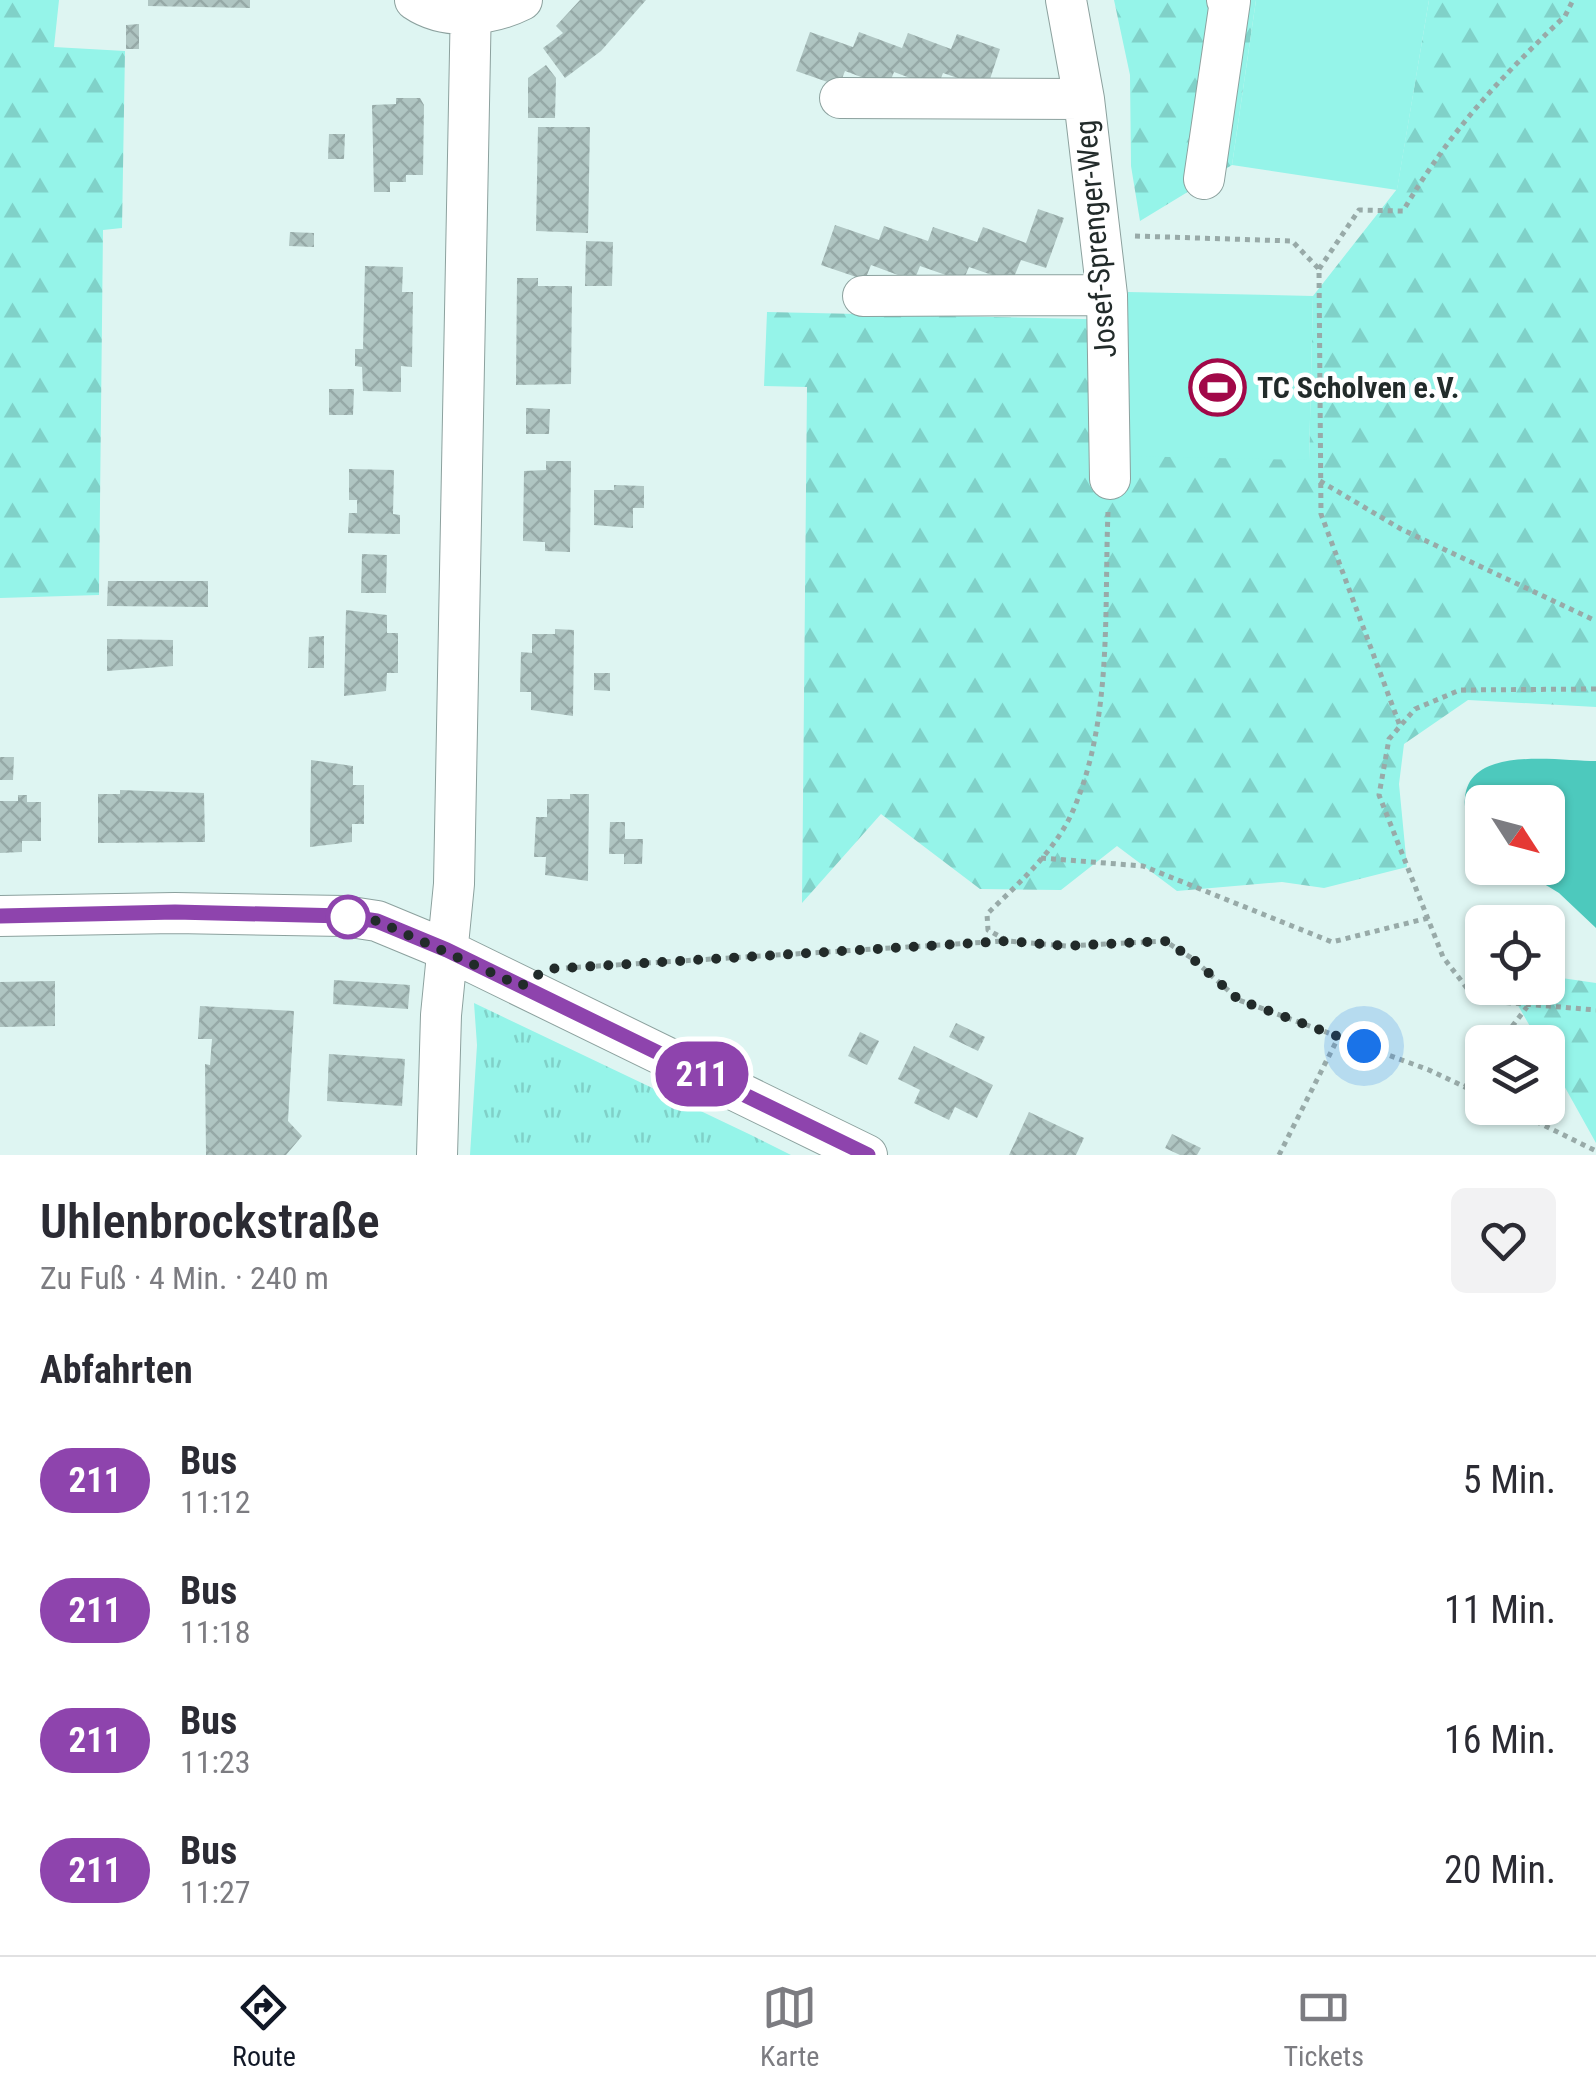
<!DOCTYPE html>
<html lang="de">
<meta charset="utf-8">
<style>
body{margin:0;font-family:"Roboto Condensed",sans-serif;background:#f2f2f3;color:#2b2b33;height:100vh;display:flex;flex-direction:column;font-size:38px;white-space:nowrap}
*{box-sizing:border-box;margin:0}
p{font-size:32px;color:#7c7c81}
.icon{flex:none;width:55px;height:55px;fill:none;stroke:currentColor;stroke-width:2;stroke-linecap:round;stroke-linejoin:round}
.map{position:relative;height:1155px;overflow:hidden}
.details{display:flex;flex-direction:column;background:#fff;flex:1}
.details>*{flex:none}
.badge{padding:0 20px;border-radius:32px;font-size:35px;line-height:65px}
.needle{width:65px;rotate:126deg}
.controls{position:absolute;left:1465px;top:785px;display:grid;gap:20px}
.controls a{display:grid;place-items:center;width:100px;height:100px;border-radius:15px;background:#fff;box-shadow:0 2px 8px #0004;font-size:50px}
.you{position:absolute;width:50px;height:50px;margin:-25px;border:8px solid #fff;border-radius:50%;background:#1a73e8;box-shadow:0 0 0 15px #1a73e833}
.map>.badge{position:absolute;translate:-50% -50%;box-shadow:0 0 0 5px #fff}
h2{padding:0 40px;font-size:38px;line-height:90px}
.round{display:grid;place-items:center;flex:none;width:105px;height:105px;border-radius:15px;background:#f2f2f3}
.summary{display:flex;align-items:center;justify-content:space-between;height:170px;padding:0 40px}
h1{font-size:48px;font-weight:600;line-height:75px}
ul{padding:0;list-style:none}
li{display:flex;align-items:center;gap:30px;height:130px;padding:0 40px}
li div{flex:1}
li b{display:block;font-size:38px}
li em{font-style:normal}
li .badge{min-width:110px;font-weight:700;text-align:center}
.tab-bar{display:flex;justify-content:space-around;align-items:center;height:140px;border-top:2px solid #e1e1e2;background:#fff;font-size:28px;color:#7c7c81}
.tab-bar a{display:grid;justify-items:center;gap:5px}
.tab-bar .current{color:#111827}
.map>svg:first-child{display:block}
.grass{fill:url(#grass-tufts)}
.forest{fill:url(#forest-firs)}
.green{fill:#95f4e9}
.water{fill:#4dc9bd}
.building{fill:url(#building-cross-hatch)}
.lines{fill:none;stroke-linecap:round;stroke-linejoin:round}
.minor-casing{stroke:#8ca19e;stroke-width:42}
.path{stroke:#98aaa8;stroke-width:5;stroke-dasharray:5 5;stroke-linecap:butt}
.minor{stroke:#fff;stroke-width:40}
.line-casing{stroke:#fff;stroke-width:22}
.line{stroke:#8e44ad;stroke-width:15}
.walk{stroke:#222b2a;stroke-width:10;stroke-dasharray:0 18}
.stop-dot{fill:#fff;stroke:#8e44ad;stroke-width:5}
.labels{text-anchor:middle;stroke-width:9;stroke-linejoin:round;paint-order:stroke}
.street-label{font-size:30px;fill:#222b2a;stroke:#fff}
.poi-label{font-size:30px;font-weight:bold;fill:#222b2a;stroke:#fff;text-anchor:start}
</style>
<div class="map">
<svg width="1596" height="1155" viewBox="0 0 1596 1155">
<defs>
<pattern id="grass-tufts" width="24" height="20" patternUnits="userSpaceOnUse" patternTransform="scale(2.5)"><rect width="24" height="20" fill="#95f4e9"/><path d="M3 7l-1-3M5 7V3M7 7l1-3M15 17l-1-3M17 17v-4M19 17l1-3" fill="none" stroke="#80d1c8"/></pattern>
<pattern id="forest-firs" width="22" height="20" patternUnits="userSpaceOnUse" patternTransform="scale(2.5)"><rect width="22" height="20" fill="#95f4e9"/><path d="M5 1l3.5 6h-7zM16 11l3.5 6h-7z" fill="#80d1c8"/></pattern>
<pattern id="building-cross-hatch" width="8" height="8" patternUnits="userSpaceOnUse" patternTransform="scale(2.5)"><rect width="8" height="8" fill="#afc5c2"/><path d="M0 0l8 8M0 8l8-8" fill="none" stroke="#96a9a7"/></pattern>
</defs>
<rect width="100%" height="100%" fill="#def5f2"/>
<path class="grass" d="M474 1003 751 1135 791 1155H470L477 1045Z"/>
<path class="forest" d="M0 0H59L54 47 125 51 122 228 103 230 99 595 0 598Z
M1114 0H1256L1232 165 1140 221 1131 166 1130 75Z
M1429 0H1596V707L1468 700 1404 744 1399 784 1407 867 1324 888 1282 882 1177 891 1117 846 1061 890 980 889 881 814 802 903 807 387 764 386 767 312 1127 320 1309 460 1313 296 1397 189Z
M1548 976 1596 983V1143L1548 1057V1042H1539L1508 988H1548Z"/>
<path class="green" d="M1256 0H1429L1397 190 1232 165Z
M1128 292 1313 296 1309 460 1124 456Z"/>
<path class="water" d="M1596 761V928L1559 893 1518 868H1548V802H1482V841C1472 830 1463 813 1465 798 1469 745 1558 761 1596 761Z"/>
<path class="building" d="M148 0H250V8L148 6Z
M580 0H646L601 51 565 78 543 48 563 33 556 26Z
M139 24V49H126V25Z
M810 32 853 47 859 32 902 48 908 33 951 49 957 34 1000 49 987 88 943 73 937 88 894 72 888 87 845 71 839 86 796 71Z
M546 65 556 78 555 118H528V78Z
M396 98H420L424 105 423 175H406V182H390V192H374L372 105 396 104Z
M538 127H590L588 233 536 231Z
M329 134H345L344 159H328Z
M1038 209 1064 218 1046 268 1021 260 1012 282 969 267 963 281 920 266 914 281 871 265 865 280 821 265 835 225 879 240 884 226 928 241 933 227 977 242 983 227 1026 243Z
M290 232 314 233V247L289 246Z
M586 241 613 242 612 286H585Z
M365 266 403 267 402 292H413L412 367 401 366V392L363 391 362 367 355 366V349H363Z
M517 278H538V286H572L571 384 516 385Z
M329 389H354L353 415H329Z
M526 408 550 409 549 434H526Z
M546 461H571L570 552 545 551V542L523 541 524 471 546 470Z
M349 469 394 470 393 514 400 515V534L348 533 349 513H357V500H349Z
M614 485 644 486V508H633V528L594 525V490H614Z
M362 554 387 555 386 593H361Z
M108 581H208V607L107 606Z
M346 610 387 615V633H398V673H387L386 691 344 696Z
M555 629 574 630 573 716 531 710V692H520L521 652 532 653V634H555Z
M324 636V668H308L309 637Z
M107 639 173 640V666L107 671Z
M594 673H610V691L594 690Z
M0 757H14L13 780H0Z
M311 760 353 766V785H364V824H352V842L310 847Z
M120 790 204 793 205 842 98 843V794H120Z
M570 794H589L588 881 545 875 546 857H534L536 817H547V799H570Z
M18 795H27V802H41V841H22V852L0 853V801H18Z
M610 822H625V839H643L642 864H624V854H609Z
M334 980 410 985 408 1009 333 1004Z
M55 981V1026L0 1027V982Z
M200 1006 294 1011 288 1121 302 1136 286 1155H206L205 1064 210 1065 212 1039H198Z
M956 1023 985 1037 978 1051 949 1037Z
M860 1032 879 1041 867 1065 848 1056Z
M914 1046 993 1085 977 1118 955 1107 949 1120 914 1103 920 1090 898 1079Z
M329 1054 405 1059 402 1106 327 1101Z
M1029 1112 1084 1138 1076 1155H1009Z
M1172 1134 1201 1148 1197 1155H1180L1165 1148Z"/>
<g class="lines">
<defs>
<path id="minor" d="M415 0C446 21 490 16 522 0
M1066 0 1084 99 1107 295 1110 479
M840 98 1084 99
M1204 179 1230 1 1227 0
M863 296 1107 295
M0 916 175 913 344 916 377 921 447 950 867 1155
M437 1155 441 1015 454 884 471 0"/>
</defs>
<use href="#minor" class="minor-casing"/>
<path class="path" d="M1135 236 1292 241 1319 269 1321 514 1400 726
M1319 269 1359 210 1403 211C1451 130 1497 81 1565 16L1573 0
M1320 481 1401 529 1596 621
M1108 512C1104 610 1113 724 1071 815 1053 853 1017 885 987 914L988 930 1008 941 1066 946 1165 941 1193 959 1239 1000 1429 1070 1482 1095
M1596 689 1460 690 1415 709 1389 739 1379 795 1443 957 1476 1000 1596 1010
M1041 858 1143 866 1332 942 1428 918
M566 968 1005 941
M1500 1042 1527 1007
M1465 1087 1482 1064
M1509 1108 1596 1151
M1279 1155 1338 1038"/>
<use href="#minor" class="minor"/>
</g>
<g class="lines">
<defs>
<path id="line" d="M0 916 175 912 344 916 377 921 447 950 868 1155"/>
</defs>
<use href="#line" class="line-casing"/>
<use href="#line" class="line"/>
<path class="walk" d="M348 917 344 916 377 921 521 986 547 969 1008 941 1066 946 1165 941 1193 959 1239 1000 1364 1046"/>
</g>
<defs>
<symbol id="stadium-ring" viewBox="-11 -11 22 22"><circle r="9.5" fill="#fff" stroke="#a10848" stroke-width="1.5"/><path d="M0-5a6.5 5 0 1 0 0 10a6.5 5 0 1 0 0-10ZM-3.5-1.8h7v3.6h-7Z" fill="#a10848"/></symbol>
</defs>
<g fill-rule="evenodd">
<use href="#stadium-ring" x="1186" y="356" width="63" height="63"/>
</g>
<circle class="stop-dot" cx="348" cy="917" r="20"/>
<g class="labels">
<g class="street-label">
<text transform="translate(1096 239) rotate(-95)" y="10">Josef-Sprenger-Weg</text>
</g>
<g class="poi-label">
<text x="1257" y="398">TC Scholven e.V.</text>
</g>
</g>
</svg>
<div class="controls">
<a><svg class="needle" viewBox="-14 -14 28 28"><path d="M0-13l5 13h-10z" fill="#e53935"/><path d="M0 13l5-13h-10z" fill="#7c7c81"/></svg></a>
<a><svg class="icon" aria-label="locate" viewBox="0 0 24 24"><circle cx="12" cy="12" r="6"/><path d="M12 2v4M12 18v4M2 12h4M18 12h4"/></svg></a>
<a><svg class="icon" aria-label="layers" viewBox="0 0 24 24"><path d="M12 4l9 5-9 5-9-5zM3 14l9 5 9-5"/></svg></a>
</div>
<div class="you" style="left:1364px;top:1046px"></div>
<b class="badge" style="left:702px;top:1074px;background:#8e44ad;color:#fff">211</b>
</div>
<section class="details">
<div class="summary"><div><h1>Uhlenbrockstraße</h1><p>Zu Fuß · 4 Min. · 240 m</p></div><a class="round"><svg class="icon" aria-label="heart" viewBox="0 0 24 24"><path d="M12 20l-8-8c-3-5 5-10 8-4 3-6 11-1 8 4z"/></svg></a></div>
<h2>Abfahrten</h2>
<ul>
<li><span class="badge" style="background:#8e44ad;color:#fff">211</span><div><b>Bus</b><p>11:12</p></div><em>5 Min.</em></li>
<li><span class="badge" style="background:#8e44ad;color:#fff">211</span><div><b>Bus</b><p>11:18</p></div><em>11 Min.</em></li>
<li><span class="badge" style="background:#8e44ad;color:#fff">211</span><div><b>Bus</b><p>11:23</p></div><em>16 Min.</em></li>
<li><span class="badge" style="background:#8e44ad;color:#fff">211</span><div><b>Bus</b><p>11:27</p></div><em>20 Min.</em></li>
</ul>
</section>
<nav class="tab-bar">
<a class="current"><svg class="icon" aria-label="directions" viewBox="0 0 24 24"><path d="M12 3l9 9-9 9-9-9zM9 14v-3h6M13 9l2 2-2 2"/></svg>Route</a>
<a><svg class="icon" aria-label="map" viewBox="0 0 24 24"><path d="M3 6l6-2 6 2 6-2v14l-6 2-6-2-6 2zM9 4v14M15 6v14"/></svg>Karte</a>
<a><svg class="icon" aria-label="tickets" viewBox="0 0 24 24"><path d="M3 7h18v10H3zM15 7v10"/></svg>Tickets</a>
</nav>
